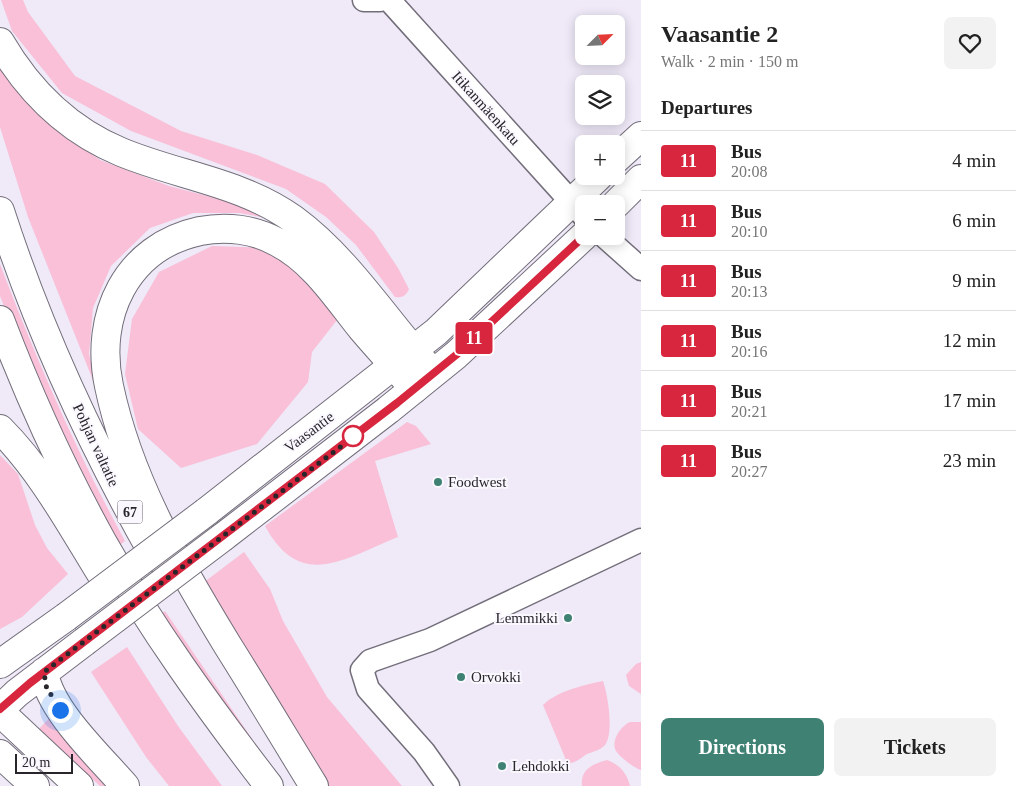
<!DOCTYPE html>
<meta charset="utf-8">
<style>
body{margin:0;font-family:"Times New Roman",serif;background:#f2f2f2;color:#222;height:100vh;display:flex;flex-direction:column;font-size:19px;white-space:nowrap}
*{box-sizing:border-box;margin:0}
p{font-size:16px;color:#767676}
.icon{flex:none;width:28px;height:28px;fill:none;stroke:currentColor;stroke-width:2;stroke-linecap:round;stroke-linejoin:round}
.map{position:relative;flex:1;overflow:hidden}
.drawer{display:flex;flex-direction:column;background:#fff;width:375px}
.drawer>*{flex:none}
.badge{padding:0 10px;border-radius:4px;font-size:18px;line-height:32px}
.needle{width:32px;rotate:66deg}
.fabs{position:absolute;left:575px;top:15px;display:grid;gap:10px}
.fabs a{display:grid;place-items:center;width:50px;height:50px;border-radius:8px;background:#fff;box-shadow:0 2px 12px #0003;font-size:25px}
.scale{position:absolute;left:15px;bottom:12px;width:58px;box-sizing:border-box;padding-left:5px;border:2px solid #28262b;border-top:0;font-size:14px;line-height:18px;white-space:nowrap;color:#28262b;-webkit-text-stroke:4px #faf8fe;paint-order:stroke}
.you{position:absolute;width:25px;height:25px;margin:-12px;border:4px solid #fff;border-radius:50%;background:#1a73e8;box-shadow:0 0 0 8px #1a73e833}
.map>.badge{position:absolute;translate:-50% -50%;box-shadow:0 0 0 2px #fff}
h2{padding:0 20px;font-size:19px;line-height:45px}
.round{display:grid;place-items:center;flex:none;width:52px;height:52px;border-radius:8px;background:#f2f2f2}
.headline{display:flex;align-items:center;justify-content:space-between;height:85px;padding:0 20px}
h1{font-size:24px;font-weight:600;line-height:38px}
.cta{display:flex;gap:10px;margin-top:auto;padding:10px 20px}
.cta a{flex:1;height:58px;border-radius:8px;background:#3f8274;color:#fff;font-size:20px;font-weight:600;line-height:58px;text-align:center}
.cta a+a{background:#f2f2f2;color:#222}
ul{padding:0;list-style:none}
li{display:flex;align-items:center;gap:15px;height:60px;padding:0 20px;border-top:1px solid #e0e0e0}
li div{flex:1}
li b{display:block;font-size:19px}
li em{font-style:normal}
li .badge{min-width:55px;font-weight:700;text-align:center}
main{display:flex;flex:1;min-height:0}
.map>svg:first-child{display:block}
.green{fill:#f9c0d8}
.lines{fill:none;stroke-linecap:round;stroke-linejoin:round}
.minor-casing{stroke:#736e7a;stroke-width:25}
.major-casing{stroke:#736e7a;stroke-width:30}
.highway-casing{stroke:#736e7a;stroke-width:30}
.minor{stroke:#fff;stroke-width:22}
.major{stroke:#fff;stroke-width:28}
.highway{stroke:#fff;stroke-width:28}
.major-bridge-casing{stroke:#736e7a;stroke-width:30;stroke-linecap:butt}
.major-bridge{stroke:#fff;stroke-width:28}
.line-casing{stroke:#fff;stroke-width:11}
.line{stroke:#d7263d;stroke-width:8}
.walk{stroke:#28262b;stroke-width:5;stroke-dasharray:0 9}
.stop-dot{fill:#fff;stroke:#d7263d;stroke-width:2.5}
.poi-dot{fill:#3f8274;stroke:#faf8fe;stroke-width:2}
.labels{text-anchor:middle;stroke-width:4;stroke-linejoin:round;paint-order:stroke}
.shield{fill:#faf8fe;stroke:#67656a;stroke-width:1}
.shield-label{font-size:14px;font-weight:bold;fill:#28262b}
.street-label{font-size:15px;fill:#28262b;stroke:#faf8fe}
.poi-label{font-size:15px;fill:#28262b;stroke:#faf8fe;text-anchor:start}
</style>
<main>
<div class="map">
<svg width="641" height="786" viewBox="0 0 641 786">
<rect width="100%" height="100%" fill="#efe9f8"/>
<path class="green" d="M1 0H23L28 12 75 76 181 131 257 155 325 184 374 232 398 268 409 289C406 296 402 298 395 297L356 245 326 217 286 189 131 131 62 93 12 31Z
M0 57 36 113 100 160 169 186 234 203 278 220 239 213H193L150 228 111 266 93 308 89 354 102 403 28 217 0 127Z
M212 246 268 248 311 284 337 320 312 352 308 382 257 444 181 468 138 429 125 374 132 319 159 272Z
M0 264C36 359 76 451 125 541L116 548 32 376 0 296Z
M407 422 416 426 431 444 375 461 398 537C345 558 301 592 265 526Z
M0 455 18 474 35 525 47 548 68 574 22 617 0 629Z
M244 552 270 589 283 621 327 697 402 786H329L199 586Z
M165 611 284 786H275L156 618Z
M127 647 178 726 222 786H169L146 757 91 672Z
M641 662V694L629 686 626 675 636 664Z
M603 681C608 695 614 733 605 745 601 750 592 752 587 754 582 757 577 762 571 763L566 760 543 705C557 691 584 685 603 681Z
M53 714 114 786H100L39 729Z
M630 722H641V770C634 768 618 756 615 749 612 739 621 726 630 722Z
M607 760C620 765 627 773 630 786H582C580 769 593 764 607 760Z"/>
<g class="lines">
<defs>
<path id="minor" d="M364 0H380
M389 0 584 216
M604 236 641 269
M448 786 424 752 368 689 362 670 370 661 430 640 641 540"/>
<path id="major" d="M616 159 641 136
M616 204 641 179
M206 512 436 332 599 176
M223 537 388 410 456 355 584 236
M0 664 66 617
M44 672C49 710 100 757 125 786
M0 709 17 693 84 642
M0 712 79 786
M0 754 35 786"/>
<path id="highway" d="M0 42C28 90 68 130 121 152 179 176 241 182 293 219 349 260 387 323 433 373
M0 211C39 332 93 447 155 557
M0 320C29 396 63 471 103 543 151 628 209 708 269 786
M0 429C42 471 72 527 103 577
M314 786C285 739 257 692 228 646 178 564 129 481 109 386 94 316 126 247 200 231 226 226 254 229 277 242 314 261 337 298 362 329 379 349 397 368 414 389"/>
</defs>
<use href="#minor" class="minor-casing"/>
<use href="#major" class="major-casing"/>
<use href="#highway" class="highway-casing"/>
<use href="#minor" class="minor"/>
<use href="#major" class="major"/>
<use href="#highway" class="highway"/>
<defs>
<path id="major-bridge" d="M66 617 206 512
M84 642 223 537"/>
</defs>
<use href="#major-bridge" class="major-bridge-casing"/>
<use href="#major-bridge" class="major-bridge"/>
</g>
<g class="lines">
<defs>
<path id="line" d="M0 709 30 683 397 403 456 355 584 236"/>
</defs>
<use href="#line" class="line-casing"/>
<use href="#line" class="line"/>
<path class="walk" d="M60 710 46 686 44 672 360 432 353 436"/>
</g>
<circle class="stop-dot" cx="353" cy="436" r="10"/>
<g class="poi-dot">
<circle cx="438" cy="482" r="5"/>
<circle cx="568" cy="618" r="5"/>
<circle cx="461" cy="677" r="5"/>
<circle cx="502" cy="766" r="5"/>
</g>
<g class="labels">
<rect class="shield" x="117.5" y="500.5" width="25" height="23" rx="4"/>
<g class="shield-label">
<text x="130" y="517">67</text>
</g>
<g class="street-label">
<text transform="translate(486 108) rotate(48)" y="5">Itikanmäenkatu</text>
<text transform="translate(309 432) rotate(-37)" y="5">Vaasantie</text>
<text transform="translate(96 445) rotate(65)" y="5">Pohjan valtatie</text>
</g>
<g class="poi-label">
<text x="448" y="487">Foodwest</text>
<text x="558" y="623" text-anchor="end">Lemmikki</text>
<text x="471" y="682">Orvokki</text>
<text x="512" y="771">Lehdokki</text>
</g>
</g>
</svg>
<div class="fabs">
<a><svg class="needle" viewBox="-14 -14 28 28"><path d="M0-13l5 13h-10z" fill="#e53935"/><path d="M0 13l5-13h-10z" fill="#767676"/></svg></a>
<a><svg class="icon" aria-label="layers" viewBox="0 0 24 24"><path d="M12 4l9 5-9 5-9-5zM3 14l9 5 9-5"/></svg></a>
<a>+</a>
<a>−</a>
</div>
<div class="scale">20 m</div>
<div class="you" style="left:60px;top:710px"></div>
<b class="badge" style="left:474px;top:338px;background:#d7263d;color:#fff">11</b>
</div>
<section class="drawer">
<div class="headline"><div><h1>Vaasantie 2</h1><p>Walk · 2 min · 150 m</p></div><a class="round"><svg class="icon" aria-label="heart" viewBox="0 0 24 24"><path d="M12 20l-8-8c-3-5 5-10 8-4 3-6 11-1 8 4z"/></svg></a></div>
<h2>Departures</h2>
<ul>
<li><span class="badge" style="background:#d7263d;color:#fff">11</span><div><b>Bus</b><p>20:08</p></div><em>4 min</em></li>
<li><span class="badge" style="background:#d7263d;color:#fff">11</span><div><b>Bus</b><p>20:10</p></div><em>6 min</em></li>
<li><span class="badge" style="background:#d7263d;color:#fff">11</span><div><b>Bus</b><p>20:13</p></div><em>9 min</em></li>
<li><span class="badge" style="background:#d7263d;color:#fff">11</span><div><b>Bus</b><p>20:16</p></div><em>12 min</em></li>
<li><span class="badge" style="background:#d7263d;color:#fff">11</span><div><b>Bus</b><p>20:21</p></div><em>17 min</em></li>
<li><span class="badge" style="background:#d7263d;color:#fff">11</span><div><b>Bus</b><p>20:27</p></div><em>23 min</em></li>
</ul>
<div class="cta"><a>Directions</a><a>Tickets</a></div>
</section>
</main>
